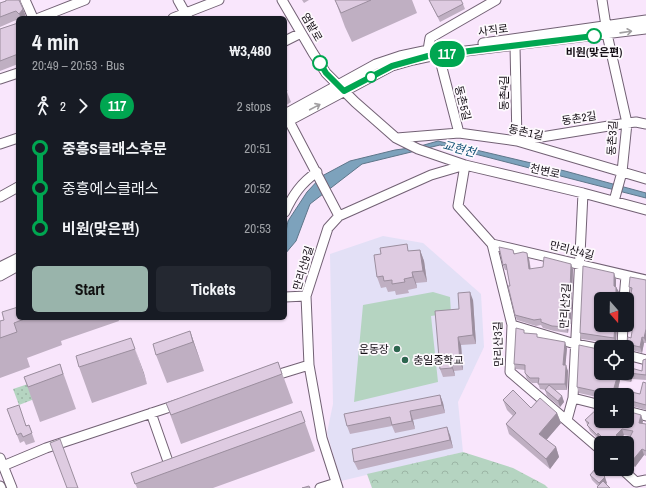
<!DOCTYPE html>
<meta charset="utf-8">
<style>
body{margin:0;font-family:"Archivo Narrow","Noto Sans KR",sans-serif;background:#242831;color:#f1f3f6;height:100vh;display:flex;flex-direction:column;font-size:15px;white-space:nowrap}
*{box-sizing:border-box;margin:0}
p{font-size:13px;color:#9ea1a6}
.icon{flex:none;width:22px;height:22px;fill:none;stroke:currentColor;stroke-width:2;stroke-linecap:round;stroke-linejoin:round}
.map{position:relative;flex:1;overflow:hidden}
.sheet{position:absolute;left:16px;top:16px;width:271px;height:304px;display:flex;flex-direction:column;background:#171b24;border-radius:6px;box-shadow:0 1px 3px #0004}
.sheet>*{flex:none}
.badge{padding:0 8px;border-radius:13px;font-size:14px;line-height:26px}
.needle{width:26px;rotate:160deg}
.controls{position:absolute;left:594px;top:292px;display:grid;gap:8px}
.controls a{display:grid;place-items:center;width:40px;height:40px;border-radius:6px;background:#171b24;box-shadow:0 1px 3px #0004;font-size:20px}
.map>.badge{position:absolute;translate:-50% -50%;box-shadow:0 0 0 2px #fff}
.legs{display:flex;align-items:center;gap:6px;height:44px;padding:0 16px;font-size:13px}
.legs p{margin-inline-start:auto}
.overview{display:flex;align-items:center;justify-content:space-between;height:68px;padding:0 16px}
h1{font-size:22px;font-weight:800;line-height:30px}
.button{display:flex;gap:8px;margin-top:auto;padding:8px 16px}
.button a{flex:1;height:46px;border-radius:6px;background:#99b4ab;color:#111;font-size:16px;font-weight:800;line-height:46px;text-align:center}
.button a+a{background:#242831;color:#f1f3f6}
ul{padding:0 16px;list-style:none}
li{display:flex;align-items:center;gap:14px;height:40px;font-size:15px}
li i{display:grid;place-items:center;width:6px;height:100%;margin:0 5px;background:currentColor}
li i::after{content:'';width:10px;height:10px;margin:-5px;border:3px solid;border-radius:50%;background:#171b24}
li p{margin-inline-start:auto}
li:first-child i{background:linear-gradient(#0000 50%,currentColor 0)}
li:last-child i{background:linear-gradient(currentColor 50%,#0000 0)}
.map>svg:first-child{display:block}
.education{fill:#e3e0f6}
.forest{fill:url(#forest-crowns)}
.park{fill:url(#park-dots)}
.pitch{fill:#b5d4c1}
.water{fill:#7da2bc;stroke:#5e768a}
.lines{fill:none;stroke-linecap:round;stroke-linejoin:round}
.minor-casing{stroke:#726174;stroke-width:11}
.minor{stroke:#fff;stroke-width:9}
.wall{fill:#bfafc2}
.shaded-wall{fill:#9b8e9e}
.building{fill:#decbe1;stroke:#9b8e9e}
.oneway{stroke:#a19fa1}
.line-1-casing{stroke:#fff;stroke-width:9}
.line-1{stroke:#00a651;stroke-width:6}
.stop-1-dot{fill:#fff;stroke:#00a651;stroke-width:2}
.poi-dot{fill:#2d664f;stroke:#fdf9fd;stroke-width:1.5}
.labels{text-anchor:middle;stroke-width:3.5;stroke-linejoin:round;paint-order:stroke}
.street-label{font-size:11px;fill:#140e15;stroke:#fdf9fd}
.stop-label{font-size:11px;font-weight:bold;fill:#140e15;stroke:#fdf9fd}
.poi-label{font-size:11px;fill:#140e15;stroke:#fdf9fd;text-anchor:end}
.water-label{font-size:12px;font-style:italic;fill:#135276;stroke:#fdf9fd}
</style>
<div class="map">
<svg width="646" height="488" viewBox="0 0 646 488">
<defs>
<pattern id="forest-crowns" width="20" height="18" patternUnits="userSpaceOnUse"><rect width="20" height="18" fill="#b5d4c1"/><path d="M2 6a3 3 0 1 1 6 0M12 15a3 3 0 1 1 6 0" fill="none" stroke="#9bb5a5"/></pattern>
<pattern id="park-dots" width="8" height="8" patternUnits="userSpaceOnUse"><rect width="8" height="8" fill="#b5d4c1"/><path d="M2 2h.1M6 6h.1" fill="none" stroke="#9bb5a5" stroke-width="1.8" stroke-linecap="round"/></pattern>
</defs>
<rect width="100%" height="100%" fill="#f9e6fc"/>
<path class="education" d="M383 236 423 243 481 294 484 347 458 402 463 452 341 481 327 433 333 404 330 254Z"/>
<path class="forest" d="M463 452 513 468 545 485 548 488H372L367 474Z"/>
<path class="park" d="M31 383 37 398 19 405 13 389Z"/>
<path class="pitch" d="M433 292 450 297 451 313 431 316 438 382 354 402 363 305Z"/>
<path class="water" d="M438 141 565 171 646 193V198L440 145 362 164 310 204 296 241 285 254V237L288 221 307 192 322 176 350 161 395 150 417 147Z"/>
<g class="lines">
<defs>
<path id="minor" d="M25 0 33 18
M178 0 188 18
M282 0 313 53 326 73 355 102 396 138 418 149 465 165 583 193 646 210
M602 0 606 26
M39 18 85 0
M173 18 219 0
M607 34 627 123 622 172 614 201
M285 41 301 33
M483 43 646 20
M515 46 517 141 627 123 636 122 646 124
M428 50 430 38 496 0
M441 54V64L459 133
M0 79 18 73
M285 114 376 64 400 56 433 49
M289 121 339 216
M285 123 392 66 413 60 441 54 646 29
M397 138 459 133 517 141 646 179
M0 144 18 138
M0 197 18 187
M285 212C293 195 301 183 317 172
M492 244 646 280
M0 267 18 258
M0 276 18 266
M285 297 306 296
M624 299 626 276
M512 325 575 344 601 349
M622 347 623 325
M627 355 646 360
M270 377 309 365
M573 398 601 405
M627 411 646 416
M151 413 171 470
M567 420 573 398 583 193
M0 458 12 488
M3 466 46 448 179 404
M622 469 636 482 646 480
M0 486 1 488
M320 488 336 483
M338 488 322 438 309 365 306 296 328 228 339 216 431 175 465 165 458 206 492 244 512 325 510 372 601 450"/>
</defs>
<use href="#minor" class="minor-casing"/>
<use href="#minor" class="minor"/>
</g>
<path class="wall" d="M6 0H20L26 17V18H18V20H16L0 27V3L6 1Z
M302 0H309L304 3Z
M335 0H412L417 13 352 42 345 27Z
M429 0 463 4 465 9 440 22Z
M18 23V64L0 71V29Z
M285 87 291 102 285 106Z
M420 250 424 261 427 282 416 283 417 288 408 290 409 293 396 295 395 291 388 292 386 287 381 288 377 277 409 251Z
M513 250 514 253 529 259 531 269H573L571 324H569L568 333 554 331 543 328 541 325 536 326 517 320 515 315 507 270H505L503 265Z
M616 279V287L619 292 601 325H617L616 344 582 339 580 333Z
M646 280V343H644L642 353 629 349 627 344 631 338 633 330 629 329 627 324V310H628L631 293 629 287Z
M473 300 476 344 461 345 463 370 454 371 455 376 443 377 440 369Z
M18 318H52L57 332 52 318H118L119 321 61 341 62 345 27 358 30 367 0 378V321Z
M190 331 204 371 167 383 156 355Z
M525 333 567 348 565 365 568 371 567 390H555L562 396 564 402 560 407 547 396 545 390H546L540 389 538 383H532L527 379 525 373V370L516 369 514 364Z
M131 338 147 384 92 403 79 367Z
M600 355V359L601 373 642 371 646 359V380L632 379 631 382 620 380 618 389 640 394 646 383V410L629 405 627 406V395H601V398L579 393 577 387Z
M278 362 293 403 181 444 166 403Z
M60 364 76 409 40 422 24 377Z
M440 395 443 403 445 413 413 420 415 429 395 433 392 426 350 434 347 426Z
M503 400 531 408 557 413 561 423 546 440 556 447 559 457 550 469 509 434 506 424 513 416 507 410Z
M7 409 26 425H29L35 442 26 445 24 441 20 443Z
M301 411 315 451 213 488H137L131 473Z
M641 415 643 421 642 424H646V456L644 455 635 467 627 461V443L630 436 624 435 620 439 624 443H604L601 439 599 440 590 431 585 420 601 421Z
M450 435 453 448 358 470 354 462Z
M590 475 607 483 606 484 610 488H597V487L598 486 592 480Z"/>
<path class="shaded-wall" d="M23 9 26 17V18H21L19 14Z
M420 250 424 261 427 282 423 271Z
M527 253 529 259 531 275 529 269Z
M571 264 573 269 571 324 569 319Z
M412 272 416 283 417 288 413 277Z
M614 273 616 279V290V287L619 292V299H616L614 286Z
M470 292 473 300 476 344 473 335Z
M567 319 569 324 568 333 566 327Z
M615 325H617L616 344 614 338Z
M646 329V342L644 338Z
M190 331 200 360 204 371 193 342Z
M458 337 461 345 463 370 460 362Z
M642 337 644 343 642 353 640 347Z
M131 338 144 373 147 384 135 349Z
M565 342 567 348 565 371 563 365Z
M598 349 600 355 599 364 597 358Z
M451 362 454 371 455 376 452 368Z
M566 365 568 371 567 390 565 384Z
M629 373 632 379 631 382 629 377Z
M618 374 620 380 617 394 614 388Z
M440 395 443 403 445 413 442 405Z
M562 396 564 402 560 407 558 401Z
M410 411 413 420 415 429 412 421Z
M557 413 561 423 543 444 539 434Z
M641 415 643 421 641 429 639 423Z
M447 427 450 435 453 448 450 440Z
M622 429 624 435 618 441 616 435Z
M598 433 601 439 599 440 597 435Z
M556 447 559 457 550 469 546 459Z
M642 449 644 455 635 467 632 461Z
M605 477 607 483 602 488H601L599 483Z"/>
<path class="building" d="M6 0H19L23 9 19 14 16 11 13 12 0 17V3L6 1Z
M335 0H371L341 13Z
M429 0H461L463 4 438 17Z
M18 23V55V54L0 61V29Z
M285 87 287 91 285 93Z
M407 244 408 251 420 250 423 271 412 272 413 277 404 279 405 282 392 284V280L384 281 383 276 377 277 374 255 381 254 380 248Z
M499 247 513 250 514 254 523 252 527 253 529 269 543 267 544 257 571 264 569 319H567L566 327 552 326 541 322V319L534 320 515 315 508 286H510L506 264 503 265Z
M583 266 614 273V286L616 287V299H601V325H615L614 338 580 333Z
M630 277 646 280V329L644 338 642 337 640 347 627 344 628 337 631 338 633 325 627 323V310H628L632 288 629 287Z
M470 292 473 335 458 337 460 362H451L452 368 440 369 435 311 459 309 458 293Z
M18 307V318H27L14 323 17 332 0 338V321L4 320 2 312Z
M516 328 524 330V333L537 334V337L565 342 563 365H566L565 384H538L539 378H530L525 373V365L514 364Z
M190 331 193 342 156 355 153 344Z
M131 338 135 349 79 367 76 356Z
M579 345 598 349 597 358 601 359V373H627V367L642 371 643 360 646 359V375L629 373V377L618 374 614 388 640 394 643 382 646 383V405L627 400V395H603L600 392 577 387Z
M278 362 282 374 171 415 166 403Z
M60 364 63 374 28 387 24 377Z
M549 385 562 396 558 401 545 390Z
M513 390 531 408 540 398 557 413 539 434 556 447 546 459 506 424 516 413 503 400Z
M440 395 442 405 410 411 412 421 392 425 390 417 347 426 344 414Z
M19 405 26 426 29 425 32 433 23 437 21 433 17 435 7 409Z
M598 408 601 411V421H627V411L641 415 639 423 646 424V451L642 449 632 461 627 457V443L633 431 622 429 616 435 624 443H608L598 433 597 435 587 425 589 423 585 420Z
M301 411 305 422 135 484 131 473Z
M447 427 450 440 354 462 352 449Z
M60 439 78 488H67L50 443Z
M596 468 605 477 599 483 590 475Z
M603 481 610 488H598L597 487Z
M309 486 310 488H302Z"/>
<defs><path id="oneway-shaft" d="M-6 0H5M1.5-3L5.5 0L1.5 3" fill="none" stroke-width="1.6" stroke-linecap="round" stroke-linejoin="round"/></defs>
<g class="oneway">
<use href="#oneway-shaft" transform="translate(626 32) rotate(-8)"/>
<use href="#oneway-shaft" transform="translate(315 107) rotate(-28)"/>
</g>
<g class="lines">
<defs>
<path id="line-1" d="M320 63 326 73 344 91 392 66 428 56 594 36"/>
</defs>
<use href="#line-1" class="line-1-casing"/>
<use href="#line-1" class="line-1"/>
</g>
<g class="stop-1-dot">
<circle cx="594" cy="36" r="7"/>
<circle cx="320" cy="63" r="7"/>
<circle cx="371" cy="77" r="5"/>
</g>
<g class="poi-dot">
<circle cx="397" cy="349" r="4"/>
<circle cx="405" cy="360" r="4"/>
</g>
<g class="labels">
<g class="street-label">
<text transform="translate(312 27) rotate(60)" y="4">염밭로</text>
<text transform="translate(493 30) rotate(-7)" y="4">사직로</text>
<text transform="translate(504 93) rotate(-90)" y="4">동촌4길</text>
<text transform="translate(463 103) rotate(76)" y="4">동촌5길</text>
<text transform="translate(579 118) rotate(-9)" y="4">동촌2길</text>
<text transform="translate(526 132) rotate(13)" y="4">동촌1길</text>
<text transform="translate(612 138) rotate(-87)" y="4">동촌3길</text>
<text transform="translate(545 171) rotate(13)" y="4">천변로</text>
<text transform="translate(572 250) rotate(14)" y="4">만리산4길</text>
<text transform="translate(303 268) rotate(-73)" y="4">만리산9길</text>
<text transform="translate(565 306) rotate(-87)" y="4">만리산2길</text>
<text transform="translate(498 344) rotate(-91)" y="4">만리산3길</text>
</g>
<g class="stop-label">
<text x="594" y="56">비원(맞은편)</text>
</g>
<g class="poi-label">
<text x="389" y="353">운동장</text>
<text x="413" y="364" text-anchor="start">충일중학교</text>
</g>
<g class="water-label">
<text transform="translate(459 149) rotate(14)" y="4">교현천</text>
</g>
</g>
</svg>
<div class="controls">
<a><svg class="needle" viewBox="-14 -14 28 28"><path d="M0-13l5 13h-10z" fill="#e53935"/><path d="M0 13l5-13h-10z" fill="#9ea1a6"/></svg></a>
<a><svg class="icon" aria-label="locate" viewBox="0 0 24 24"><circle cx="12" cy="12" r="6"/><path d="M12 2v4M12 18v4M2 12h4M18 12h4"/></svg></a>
<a>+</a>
<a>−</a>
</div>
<b class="badge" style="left:447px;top:54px;background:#00a651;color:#fff">117</b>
<section class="sheet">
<div class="overview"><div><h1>4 min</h1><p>20:49 – 20:53 · Bus</p></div><b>₩3,480</b></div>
<div class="legs"><svg class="icon" aria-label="walk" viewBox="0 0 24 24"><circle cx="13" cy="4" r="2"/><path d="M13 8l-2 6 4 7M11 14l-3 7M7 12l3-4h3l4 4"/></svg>2<svg class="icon" aria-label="forward" viewBox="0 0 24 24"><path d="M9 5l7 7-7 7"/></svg><b class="badge" style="background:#00a651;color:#fff">117</b><p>2 stops</p></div>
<ul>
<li><i style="color:#00a651"></i><b>중흥S클래스후문</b><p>20:51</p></li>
<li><i style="color:#00a651"></i><span>중흥에스클래스</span><p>20:52</p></li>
<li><i style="color:#00a651"></i><b>비원(맞은편)</b><p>20:53</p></li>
</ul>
<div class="button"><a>Start</a><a>Tickets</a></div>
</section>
</div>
